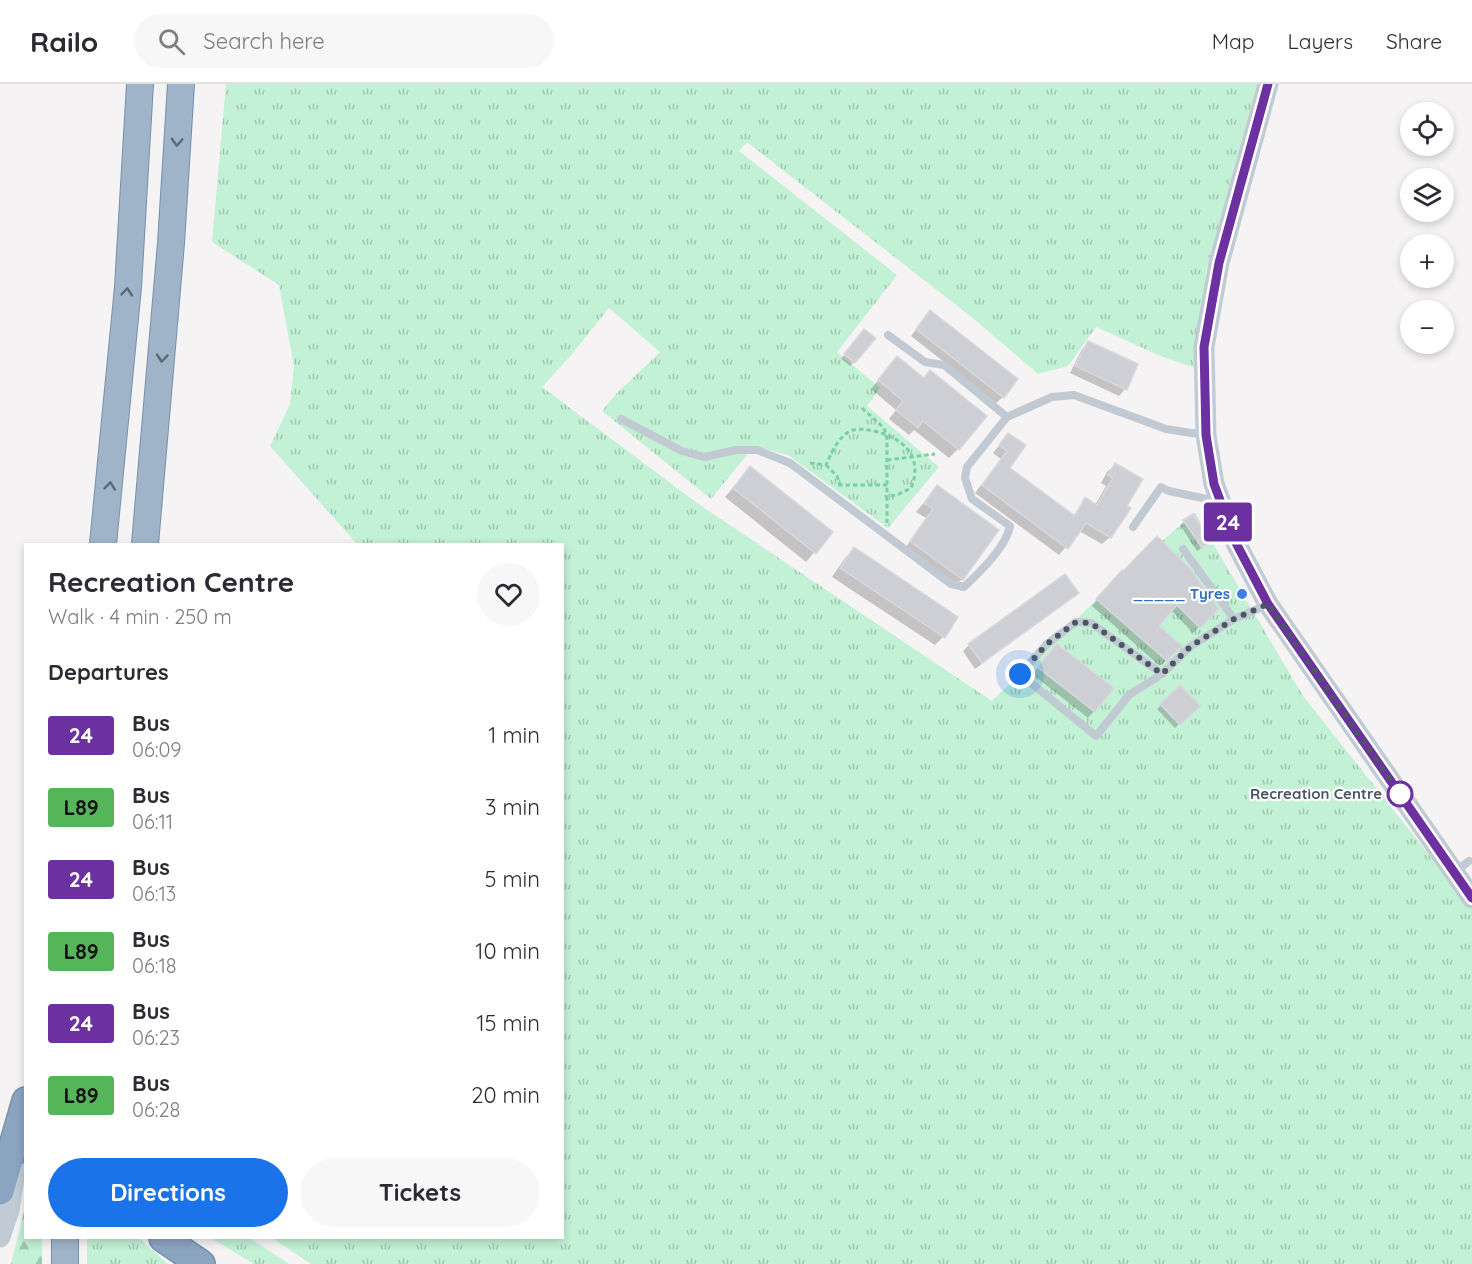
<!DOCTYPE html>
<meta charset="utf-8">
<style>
body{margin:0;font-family:Quicksand,sans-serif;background:#f7f7f7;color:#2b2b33;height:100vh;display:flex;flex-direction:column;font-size:22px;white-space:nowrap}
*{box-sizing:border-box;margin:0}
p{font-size:20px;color:#7c7c81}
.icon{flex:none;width:33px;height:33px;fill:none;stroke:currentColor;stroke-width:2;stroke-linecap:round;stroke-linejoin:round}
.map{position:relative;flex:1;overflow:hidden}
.details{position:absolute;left:24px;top:459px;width:540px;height:696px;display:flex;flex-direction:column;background:#fff;border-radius:0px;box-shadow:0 3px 9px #0003}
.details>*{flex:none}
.badge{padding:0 12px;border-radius:4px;font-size:21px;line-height:39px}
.buttons{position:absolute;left:1400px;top:18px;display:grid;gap:12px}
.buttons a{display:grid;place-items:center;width:54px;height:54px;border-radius:50%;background:#fff;box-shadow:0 3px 9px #0003;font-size:30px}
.you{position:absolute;width:30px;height:30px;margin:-15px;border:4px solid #fff;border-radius:50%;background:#1a73e8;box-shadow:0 0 0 9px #1a73e833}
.map>.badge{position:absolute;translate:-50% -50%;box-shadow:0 0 0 3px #fff}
h2{padding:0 24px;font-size:22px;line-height:54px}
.round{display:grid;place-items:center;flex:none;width:63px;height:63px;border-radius:32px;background:#f7f7f7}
.headline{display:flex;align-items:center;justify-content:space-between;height:102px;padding:0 24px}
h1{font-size:28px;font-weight:800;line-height:45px}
.action{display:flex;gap:12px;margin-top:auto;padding:12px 24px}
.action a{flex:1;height:69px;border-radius:36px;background:#1a73e8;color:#fff;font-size:24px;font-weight:800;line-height:69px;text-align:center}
.action a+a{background:#f7f7f7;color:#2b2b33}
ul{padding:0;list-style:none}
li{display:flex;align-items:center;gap:18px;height:72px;padding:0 24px}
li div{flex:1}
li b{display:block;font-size:22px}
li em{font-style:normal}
li .badge{min-width:66px;font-weight:700;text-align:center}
header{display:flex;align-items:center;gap:36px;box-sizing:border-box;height:84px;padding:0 30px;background:#fff;border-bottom:2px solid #e1e1e2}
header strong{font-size:28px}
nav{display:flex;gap:33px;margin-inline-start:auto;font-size:21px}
.search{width:420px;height:54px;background:#f7f7f7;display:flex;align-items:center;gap:15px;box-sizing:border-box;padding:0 21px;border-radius:33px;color:#7c7c81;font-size:22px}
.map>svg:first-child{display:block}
.grass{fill:url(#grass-tufts)}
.forest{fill:url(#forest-firs)}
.shadow{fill:#0003}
.building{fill:#cdcfd5;stroke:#d7d9de;stroke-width:1.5}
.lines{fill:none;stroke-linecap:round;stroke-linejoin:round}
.trunk-casing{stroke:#7690ad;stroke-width:28}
.motorway-casing{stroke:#7690ad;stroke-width:30}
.path{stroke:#7ad0a6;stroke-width:3;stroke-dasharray:4.5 3;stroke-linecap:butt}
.service{stroke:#c1cad2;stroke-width:8}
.secondary{stroke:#c1cbd6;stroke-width:21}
.trunk{stroke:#9fb4c9;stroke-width:26}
.motorway{stroke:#8ba5c1;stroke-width:27}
.oneway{stroke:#5b6976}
.line-casing{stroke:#fff;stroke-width:14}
.line{stroke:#6c30a1;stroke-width:9}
.walk{stroke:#4a5661;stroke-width:6;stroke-dasharray:0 10.8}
.shop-dot{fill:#3f7fe0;stroke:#fff;stroke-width:2}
.stop-dot{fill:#fff;stroke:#6c30a1;stroke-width:3}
.labels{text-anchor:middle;stroke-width:4.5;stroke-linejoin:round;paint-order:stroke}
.shop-label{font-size:15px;font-weight:bold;fill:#366cbe;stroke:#fff;text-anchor:end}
.stop-label{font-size:15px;font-weight:bold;fill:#4a5661;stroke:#fff;text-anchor:end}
</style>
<header>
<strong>Railo</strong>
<div class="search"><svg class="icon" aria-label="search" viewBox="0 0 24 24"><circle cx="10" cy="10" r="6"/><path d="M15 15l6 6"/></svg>Search here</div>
<nav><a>Map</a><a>Layers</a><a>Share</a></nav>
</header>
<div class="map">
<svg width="1472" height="1180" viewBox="0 0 1472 1180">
<defs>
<pattern id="grass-tufts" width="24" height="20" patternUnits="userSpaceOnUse" patternTransform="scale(1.5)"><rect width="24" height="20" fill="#c3f1d5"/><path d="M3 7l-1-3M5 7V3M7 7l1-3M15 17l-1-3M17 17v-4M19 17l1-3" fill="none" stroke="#a0c6b0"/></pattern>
<pattern id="forest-firs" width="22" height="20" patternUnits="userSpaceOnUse" patternTransform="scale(1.5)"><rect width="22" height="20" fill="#c3f1d5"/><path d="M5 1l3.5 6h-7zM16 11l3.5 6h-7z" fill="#a0c6b0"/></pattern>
</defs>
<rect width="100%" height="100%" fill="#f5f3f3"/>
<path class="grass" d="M226 0H1257L1206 187 1201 286 1163 273 1096 243 1068 282 1038 290 974 235 747 58 739 67 897 191 837 268 880 304 867 322 939 383 888 444 788 371 754 362 711 415 602 327 616 310 660 268 609 224 572 270 542 303 697 419 992 617 1124 489 1195 429 1303 612 1472 825V1180H311L272 1154H562V460H357L270 362 290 320 294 283 279 201 212 158Z
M87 1154H139L168 1180H87Z
M211 1154H250L289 1180H254Z"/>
<path class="forest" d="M25 1123 26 1154H42V1180H11Z"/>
<path class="shadow" d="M924 235 1003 313 996 319 911 252Z
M861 251 854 278 850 282 841 275Z
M1088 259 1125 305 1119 312 1070 289 1082 265Z
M889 283 958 365 949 374 914 346 909 351 889 335 896 326 871 305Z
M1008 351V384L1073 432 1086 415 1095 421 1106 402 1101 399 1107 388 1115 381 1110 453 1102 460 1079 447 1059 471 975 409 1001 375 993 369Z
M750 384 831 448 806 478 725 413Z
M937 403 962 495 953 503 903 467 926 434 916 428Z
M1184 438 1206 461 1197 467 1180 441Z
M854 465 943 553 935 561 832 493 845 474Z
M1116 494 1217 525 1193 549 1171 526 1157 542 1180 563 1160 582 1092 522Z
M1077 509 975 585 963 567 969 561Z
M1051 568 1094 627 1088 634 1032 590Z
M1180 603 1198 622 1175 644 1157 625Z"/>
<path class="building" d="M930 226 1018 295 1004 314 916 245Z
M864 245 876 254 855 279 844 270Z
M1088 257 1138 280 1127 306 1075 282Z
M897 272 924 294 930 286 987 332 959 366 923 337 918 344 896 326 903 317 878 296Z
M1008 349 1026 361 1010 384 1075 432 1085 413 1097 421 1113 394 1108 391 1115 379 1143 395 1127 422 1131 424 1111 454 1086 439 1068 465 982 401 1007 367 999 361Z
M750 382 833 448 816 470 733 404Z
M937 401 999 446 963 496 910 457 933 425 924 419Z
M1193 430 1212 458 1202 464 1183 436Z
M1157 452 1189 483 1219 525 1200 544 1177 521 1159 542 1182 562 1167 577 1096 515 1122 486 1123 487Z
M854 463 958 533 945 554 840 484Z
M1065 490 1079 509 982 579 968 560Z
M1057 560 1114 604 1095 628 1037 583Z
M1180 601 1201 622 1180 641 1160 620Z"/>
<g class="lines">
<defs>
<path id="trunk" d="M103 460 128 203 140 0
M145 460 171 159 181 0
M65 1154V1180"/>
<path id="motorway" d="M0 1107 26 1017
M163 1154 201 1180"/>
</defs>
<use href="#trunk" class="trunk-casing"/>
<use href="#motorway" class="motorway-casing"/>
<path class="path" d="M862 324 883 343 887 351V413
M887 376 935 370
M810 379 826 381C831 370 836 357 847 349 853 344 862 345 869 346 900 351 925 371 911 404L899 410 887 413V439
M826 381 837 392 840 401
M838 401H887"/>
<path class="service" d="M888 251 925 278 944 281 1007 333
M621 335 682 367 704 373 736 366H757L790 379 951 500 964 503C980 488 1006 463 1010 442L972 415 965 394 967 383 1007 333 1052 313 1074 311 1166 345 1205 351
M1133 443 1161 403 1169 407 1216 417
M1183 465 1234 535
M1162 590 1091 539 1076 538 1047 560 1020 590 1096 652 1129 611 1162 590 1191 562 1234 535 1267 521
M1456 787 1469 777"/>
<path class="secondary" d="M1268 0 1219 179 1204 263 1206 351 1214 400 1236 459 1268 520 1472 814
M0 1153 9 1126 15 1087"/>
<use href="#trunk" class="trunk"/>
<use href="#motorway" class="motorway"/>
</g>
<defs><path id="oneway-chevron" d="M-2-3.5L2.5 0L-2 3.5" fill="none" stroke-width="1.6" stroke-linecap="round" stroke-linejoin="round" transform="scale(1.5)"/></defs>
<g class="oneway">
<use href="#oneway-chevron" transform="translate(177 58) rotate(93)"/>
<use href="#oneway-chevron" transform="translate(127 208) rotate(-85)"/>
<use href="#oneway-chevron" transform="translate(162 274) rotate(95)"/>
<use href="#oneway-chevron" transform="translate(110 402) rotate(-84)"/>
</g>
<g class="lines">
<defs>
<path id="line" d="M1268 0 1219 179 1204 263 1206 351 1214 400 1236 459 1268 520 1472 814"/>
</defs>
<use href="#line" class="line-casing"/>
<use href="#line" class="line"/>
<path class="walk" d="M1020 590 1047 560 1076 538 1091 539 1162 590 1191 562 1234 535 1268 520 1405 717 1400 710"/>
</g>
<circle class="shop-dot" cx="1242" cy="510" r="6"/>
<circle class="stop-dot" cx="1400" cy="710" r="12"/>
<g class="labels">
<g class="shop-label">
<text x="1230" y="515">_____ Tyres</text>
</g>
<g class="stop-label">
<text x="1382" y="715">Recreation Centre</text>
</g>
</g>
</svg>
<div class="buttons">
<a><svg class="icon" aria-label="locate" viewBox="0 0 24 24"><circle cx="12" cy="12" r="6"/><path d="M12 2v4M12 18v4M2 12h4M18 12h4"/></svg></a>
<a><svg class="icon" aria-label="layers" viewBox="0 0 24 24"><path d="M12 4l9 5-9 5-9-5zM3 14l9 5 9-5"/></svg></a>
<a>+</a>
<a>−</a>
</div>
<div class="you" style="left:1020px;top:590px"></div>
<b class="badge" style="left:1228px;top:438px;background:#6c30a1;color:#fff">24</b>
<section class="details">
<div class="headline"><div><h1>Recreation Centre</h1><p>Walk · 4 min · 250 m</p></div><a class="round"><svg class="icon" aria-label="heart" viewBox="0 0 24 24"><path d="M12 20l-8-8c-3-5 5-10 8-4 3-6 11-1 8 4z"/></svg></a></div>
<h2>Departures</h2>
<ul>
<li><span class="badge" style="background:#6c30a1;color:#fff">24</span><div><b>Bus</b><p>06:09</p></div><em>1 min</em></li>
<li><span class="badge" style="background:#56b559;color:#111">L89</span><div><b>Bus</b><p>06:11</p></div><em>3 min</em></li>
<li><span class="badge" style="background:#6c30a1;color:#fff">24</span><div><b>Bus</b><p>06:13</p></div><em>5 min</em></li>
<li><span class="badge" style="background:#56b559;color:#111">L89</span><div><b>Bus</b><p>06:18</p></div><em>10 min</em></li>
<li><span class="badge" style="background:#6c30a1;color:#fff">24</span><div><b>Bus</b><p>06:23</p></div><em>15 min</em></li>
<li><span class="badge" style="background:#56b559;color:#111">L89</span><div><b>Bus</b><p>06:28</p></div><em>20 min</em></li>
</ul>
<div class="action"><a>Directions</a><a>Tickets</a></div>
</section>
</div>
